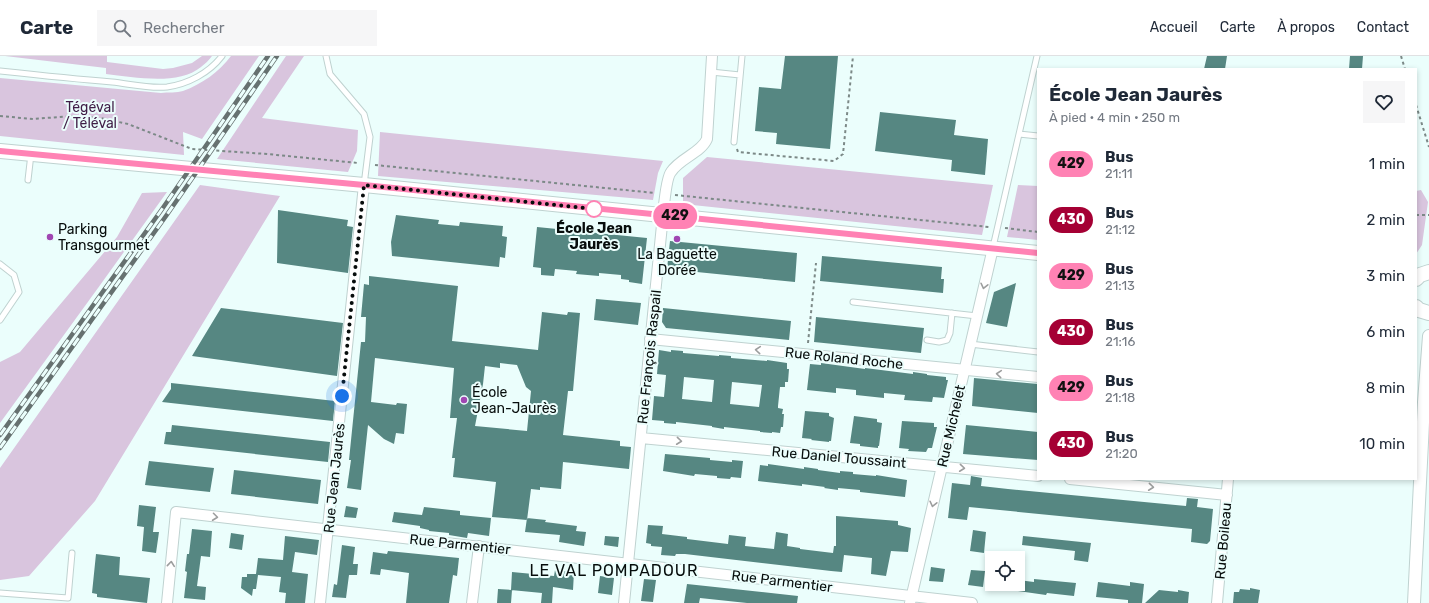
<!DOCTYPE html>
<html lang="fr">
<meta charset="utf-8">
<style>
body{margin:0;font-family:Rubik,sans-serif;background:#f6f6f7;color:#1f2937;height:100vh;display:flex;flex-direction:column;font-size:15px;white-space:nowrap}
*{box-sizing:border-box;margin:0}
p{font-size:13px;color:#747a83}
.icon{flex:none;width:22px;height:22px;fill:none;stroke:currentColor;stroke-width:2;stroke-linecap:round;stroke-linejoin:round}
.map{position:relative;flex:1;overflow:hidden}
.sheet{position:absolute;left:1037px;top:12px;width:380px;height:412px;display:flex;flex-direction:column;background:#fff;border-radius:0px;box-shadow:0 2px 6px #0003}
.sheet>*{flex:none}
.badge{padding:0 8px;border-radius:13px;font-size:14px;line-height:26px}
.buttons{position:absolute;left:985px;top:495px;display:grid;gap:8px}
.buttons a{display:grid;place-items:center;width:40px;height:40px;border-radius:0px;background:#fff;box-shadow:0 2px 6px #0003;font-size:20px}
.you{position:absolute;width:20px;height:20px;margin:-10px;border:3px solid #fff;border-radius:50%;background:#1a73e8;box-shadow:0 0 0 6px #1a73e833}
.map>.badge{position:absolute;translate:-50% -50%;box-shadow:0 0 0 2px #fff}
.round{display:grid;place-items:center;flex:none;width:42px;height:42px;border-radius:0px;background:#f6f6f7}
.head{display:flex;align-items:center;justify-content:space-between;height:68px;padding:0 12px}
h1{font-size:19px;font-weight:700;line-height:30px}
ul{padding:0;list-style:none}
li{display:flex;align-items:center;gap:12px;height:56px;padding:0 12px}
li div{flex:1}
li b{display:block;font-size:15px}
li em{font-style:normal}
li .badge{min-width:44px;font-weight:700;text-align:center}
header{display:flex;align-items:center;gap:24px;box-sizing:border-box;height:56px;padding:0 20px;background:#fff;border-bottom:1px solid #e0e1e3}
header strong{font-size:19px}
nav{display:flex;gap:22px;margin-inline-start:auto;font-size:14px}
.search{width:280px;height:36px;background:#f6f6f7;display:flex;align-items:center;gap:10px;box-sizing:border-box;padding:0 14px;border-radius:0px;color:#747a83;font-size:15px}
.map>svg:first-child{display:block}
.green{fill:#d9c5de}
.building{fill:#568782;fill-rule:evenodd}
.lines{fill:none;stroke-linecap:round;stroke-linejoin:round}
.service-casing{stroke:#bfd2d0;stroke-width:7}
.minor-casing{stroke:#bfd2d0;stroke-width:12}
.tertiary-casing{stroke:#bfd2d0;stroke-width:14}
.secondary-casing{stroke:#bfd2d0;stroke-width:16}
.path{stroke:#7c8987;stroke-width:2;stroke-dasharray:3 3;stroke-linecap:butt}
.service{stroke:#fff;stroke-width:5}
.minor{stroke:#fff;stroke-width:10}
.tertiary{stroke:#fff;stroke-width:12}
.secondary{stroke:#fff;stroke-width:14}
.rail-casing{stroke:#667170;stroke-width:4.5}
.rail{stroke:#ebfefc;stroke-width:3;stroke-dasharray:9;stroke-linecap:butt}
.oneway{stroke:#9c9e9e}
.line-casing{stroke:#fff;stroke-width:9}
.line{stroke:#ff82b4;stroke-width:6}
.walk{stroke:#070d0c;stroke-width:4;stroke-dasharray:0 7.2}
.stop-dot{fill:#fff;stroke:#ff82b4;stroke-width:2}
.poi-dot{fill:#a046b2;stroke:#ebfefc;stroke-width:1.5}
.labels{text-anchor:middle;stroke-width:4;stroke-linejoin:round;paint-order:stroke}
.park-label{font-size:14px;fill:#3f1d46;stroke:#ebfefc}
.stop-label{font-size:14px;font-weight:bold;fill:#070d0c;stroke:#ebfefc}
.poi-label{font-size:14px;fill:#070d0c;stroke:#ebfefc;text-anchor:start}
.street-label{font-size:14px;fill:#070d0c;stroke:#ebfefc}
.quarter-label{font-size:16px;letter-spacing:1px;fill:#070d0c;stroke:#ebfefc}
</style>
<header>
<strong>Carte</strong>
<div class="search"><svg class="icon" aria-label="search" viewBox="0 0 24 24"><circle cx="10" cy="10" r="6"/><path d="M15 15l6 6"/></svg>Rechercher</div>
<nav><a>Accueil</a><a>Carte</a><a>À propos</a><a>Contact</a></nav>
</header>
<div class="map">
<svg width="1429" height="547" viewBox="0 0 1429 547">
<rect width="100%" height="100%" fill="#ebfefc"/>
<path class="green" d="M5 0H107V6L163 13 173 12 192 7 202 0H212C209 4 205 8 201 11 178 30 134 21 106 18V12Z
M231 0H259L202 83 183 76 184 99 0 80V22L161 37C168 36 177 37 183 35 202 28 219 16 231 0Z
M286 0H304L262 62 358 74 357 95 348 116 217 103Z
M380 76 663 105 658 117 653 144 378 120Z
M707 101 993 129 982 179 683 148V122Z
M200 129 280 140 95 445 29 520 0 524V412Z
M1018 129 1038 130V184L1007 181Z
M1421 134 1428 146 1422 189 1416 198V135Z
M167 136 98 232 0 367V306L20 296 117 181 142 137Z"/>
<path class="building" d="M785 0H838L830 93 776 88 777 77 755 75 759 31 781 33Z
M1207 0H1227L1225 13H1204Z
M1350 0H1363L1362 13H1349Z
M880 56 956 64 954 79 988 83 985 119 951 115 952 104 875 95Z
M278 154 348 164 347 170 353 171 348 217 277 207Z
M396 159 439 164 438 168 459 170 460 166 503 170 502 180 507 181 505 202 500 201 499 211 392 200 391 186Z
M537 171 647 182 642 228 629 226V224L621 223V219L599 217V220L576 218 577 215 555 213 554 220 541 219V212L533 211Z
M670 185 797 197 795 226 667 213Z
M822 200 942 211 941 223H944L943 237 820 225Z
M369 220 458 230 452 285 538 294 542 256 567 259 568 256 580 257 573 335H568L563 379 620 385V390L631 391 629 413 563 406 561 433 540 431V434L531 433 527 464 492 461 496 426 453 421 455 402H452L457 362H450L454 312 375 302 371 346 396 349 397 347 407 348 404 378 396 377 394 388 384 383 368 369 361 434 347 432 351 404H349L361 286H365L366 261H361L364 228 369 229ZM500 307 517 309 526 331 531 335 527 375 475 370 483 328 485 310 500 312Z
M1016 227 1007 271 986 267 994 236Z
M596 243 641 247 638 269 594 264Z
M221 252 343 267 337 320 192 300Z
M663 252 791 265 789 284 666 272 662 266Z
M816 261 924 272 921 297 814 286Z
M659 294 671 296V294L683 295V297L719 300V299L731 300V302L767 305V304L787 307V313H789L788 326H785V331H780L778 350V352L783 353 782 358H784L783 371H781L780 377 772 376V377L760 376V375L724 371V373L712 371V370L676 366V368L664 367V365L652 364 654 340 664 341 666 319 657 318ZM684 321 714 324 712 346 682 343ZM732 326 762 329 759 351 730 348Z
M821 307 865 313V312L913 318V316L927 318V319L946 321V324H948L944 342 933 341 932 346 904 344 905 339 884 337V342L856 339V334L836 332V337L807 334 810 308 821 309Z
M974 322 1038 328V357L972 350Z
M171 327 335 345 333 365 162 346 171 333Z
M805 355 829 357V360L834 362 831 385H829V386L811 384 812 383 802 382Z
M854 360 877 363V366L882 367 879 390H878V392L860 390V388L850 387Z
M902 365 934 367V371H937L932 392H928L926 396 908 395 909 393 899 392Z
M172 369 330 386 328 406 164 388 166 376H171Z
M966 369 1038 376V404L963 398Z
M665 398 710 402V404L732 406V404L743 405 741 422 731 421 730 423 717 422V420L695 418 694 420 663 415Z
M149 405 214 412 210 436 145 429Z
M768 408 804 413V411L818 413V414L840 417V415L853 416V418L876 420V419L907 424 905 441 860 436V434L838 432V434L824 432 825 431 802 428V430L758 425 760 409 768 410Z
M234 414 321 424 318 448 231 438Z
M971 420 982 422 981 430 1008 433 1186 450 1187 442 1198 443 1197 451 1213 453 1210 485 1207 488 1191 486 1192 473 969 451 967 464 948 462 952 427 970 429Z
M139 449 156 451 153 476H159L156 497 142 495 144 471 137 470Z
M346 450 358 452 356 462 344 461Z
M424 451 460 455V459L491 462 489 480 468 477 467 482 449 479V477L429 475V474L420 472V470L392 466 394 456 422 459Z
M836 460 898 465V469L911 472 908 496 891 495 886 520 871 518 872 502 844 499 842 516 831 515 685 498H676L675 500 661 499 662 491 651 490V488L646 487 648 469 663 470 662 478 687 481V483L728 488 729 479 746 481 745 490 774 493 776 476 788 478 787 490 800 492V493L833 497 834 490H836Z
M527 462 546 464 545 466 577 470 576 475 586 476 584 490 559 486 560 479 525 476Z
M192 473 212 475 210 501 201 500 197 530 206 531 205 544 184 542 187 516 185 515 187 498H189Z
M973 474 986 476 984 497 970 495Z
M231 477 244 479 242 494 229 492Z
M285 480 319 484 317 499 295 496 292 516 308 518 305 547H285L286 537 279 536 281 521 258 519 256 533H253L252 540 241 532 242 521H247V518H256L258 502 283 504Z
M605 480 619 481 618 491 604 489Z
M1023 480 1091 487 1088 506 1074 504 1075 495 1022 489Z
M342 489 355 491 353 508H358L357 519H349L346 542 332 541 334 528 337 529Z
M388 495 459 502 457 520 453 519 449 547H406L409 517 381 513 380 519 370 518 373 496 387 498Z
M96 498 120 501 119 519 150 522 147 547 97 541V538L92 537Z
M931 511 945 513 943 526 929 525Z
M555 514 574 516 573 534 553 531 552 547H541L542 537 511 534 512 516 554 520Z
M971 514 985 515 983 531 968 529Z
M600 520 614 522 612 539 598 537Z
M644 523 656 524 653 546 641 545Z
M1034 523 1076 527 1074 540 1047 537 1046 539 1018 535V524L1034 526Z
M1098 526 1130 530V526L1144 528 1142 547H1128V544L1096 541Z
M687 528 798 540 797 547H747L700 542 699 547H684Z
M1250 532 1260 534 1258 547H1233L1234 536H1239L1240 533 1250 534Z
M498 533 512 534 511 547H497Z
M1159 534 1178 536V534L1189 536 1188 547H1145Z"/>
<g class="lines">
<defs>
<path id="service" d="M326 0 330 18 364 58 370 81 364 129
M0 15C37 19 75 23 112 26 130 28 150 33 167 31 188 28 209 17 222 0
M711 16 740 19
M1019 78 1038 80
M734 86 742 0
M28 124 31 98
M993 191 1037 0
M0 208 14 219 19 236 0 264
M853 246 977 260
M927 284 939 286 947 284 950 277 952 257
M970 288 1038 296
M0 537 68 542 72 497"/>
<path id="minor" d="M650 283 1038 321
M641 382 1038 420
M1070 423 1227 439
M167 547 176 456 972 547
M320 547 364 129
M472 547 479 490
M624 547 663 159C664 150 666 122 671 116 680 102 701 97 707 83L712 0
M910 547 993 192
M1217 547 1228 423"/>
<path id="tertiary" d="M1414 547 1424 346 1429 280"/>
<path id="secondary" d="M0 95 364 129 1038 197
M1416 223 1420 219 1429 216
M1416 251 1419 254 1429 257"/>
</defs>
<use href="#service" class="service-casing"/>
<use href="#minor" class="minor-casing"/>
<use href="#tertiary" class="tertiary-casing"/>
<use href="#secondary" class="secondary-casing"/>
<path class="path" d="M1401 0 1405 13
M1416 49 1429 91
M0 60 33 63 72 60 100 62 128 68 192 93 267 98 358 107
M737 93 738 96 834 105 843 98 853 0
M375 109 655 137
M675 139 989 171
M1416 159H1429
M1005 172 1038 176
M808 287 816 207"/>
<use href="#service" class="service"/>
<use href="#minor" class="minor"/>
<use href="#tertiary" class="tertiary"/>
<use href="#secondary" class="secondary"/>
<defs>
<path id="rail" d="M0 379 160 156 268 0
M0 392 166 160 277 0"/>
</defs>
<use href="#rail" class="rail-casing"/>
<use href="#rail" class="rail"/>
</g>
<defs><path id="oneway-chevron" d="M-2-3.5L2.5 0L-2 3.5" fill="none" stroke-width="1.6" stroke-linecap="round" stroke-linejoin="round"/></defs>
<g class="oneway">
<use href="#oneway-chevron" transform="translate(984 230) rotate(103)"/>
<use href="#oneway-chevron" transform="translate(758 294) rotate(-175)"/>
<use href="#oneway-chevron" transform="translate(999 318) rotate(-175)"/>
<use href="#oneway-chevron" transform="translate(679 385) rotate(6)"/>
<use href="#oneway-chevron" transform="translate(962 412) rotate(6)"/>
<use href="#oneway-chevron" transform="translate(1151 431) rotate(6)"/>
<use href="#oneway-chevron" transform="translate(933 448) rotate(103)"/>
<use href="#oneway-chevron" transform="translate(215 461) rotate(7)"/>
<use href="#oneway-chevron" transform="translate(171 508) rotate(-84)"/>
</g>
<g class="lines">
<defs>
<path id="line" d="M0 95 364 129 1038 197"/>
</defs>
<use href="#line" class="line-casing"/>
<use href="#line" class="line"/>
<path class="walk" d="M342 340 364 129 595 153H594"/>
</g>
<circle class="stop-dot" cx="594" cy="153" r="8"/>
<g class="poi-dot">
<circle cx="50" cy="181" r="4"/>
<circle cx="677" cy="183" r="4"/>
<circle cx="464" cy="344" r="4"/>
</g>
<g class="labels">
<g class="park-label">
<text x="90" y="56">Tégéval<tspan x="90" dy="16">/ Téléval</tspan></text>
</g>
<g class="stop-label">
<text x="594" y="177">École Jean<tspan x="594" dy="16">Jaurès</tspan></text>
</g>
<g class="poi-label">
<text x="58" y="178">Parking<tspan x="58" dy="16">Transgourmet</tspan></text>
<text x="677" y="203" text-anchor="middle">La Baguette<tspan x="677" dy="16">Dorée</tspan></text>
<text x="472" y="341">École<tspan x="472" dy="16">Jean-Jaurès</tspan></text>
</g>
<g class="street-label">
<text transform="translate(649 301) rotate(-84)" y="5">Rue François Raspail</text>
<text transform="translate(844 302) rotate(6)" y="5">Rue Roland Roche</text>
<text transform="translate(951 370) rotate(-77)" y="5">Rue Michelet</text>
<text transform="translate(839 401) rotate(5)" y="5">Rue Daniel Toussaint</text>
<text transform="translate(334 422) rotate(-84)" y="5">Rue Jean Jaurès</text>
<text transform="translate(1223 485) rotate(-85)" y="5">Rue Boileau</text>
<text transform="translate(460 488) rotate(6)" y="5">Rue Parmentier</text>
<text transform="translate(782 525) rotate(7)" y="5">Rue Parmentier</text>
</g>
<g class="quarter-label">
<text x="614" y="520">LE VAL POMPADOUR</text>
</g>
</g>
</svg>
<div class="buttons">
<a><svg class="icon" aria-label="locate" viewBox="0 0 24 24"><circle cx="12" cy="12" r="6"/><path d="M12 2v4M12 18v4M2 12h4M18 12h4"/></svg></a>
</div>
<div class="you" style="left:342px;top:340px"></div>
<b class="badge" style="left:675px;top:160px;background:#ff82b4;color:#111">429</b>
<section class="sheet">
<div class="head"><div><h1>École Jean Jaurès</h1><p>À pied · 4 min · 250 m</p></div><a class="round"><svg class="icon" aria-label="heart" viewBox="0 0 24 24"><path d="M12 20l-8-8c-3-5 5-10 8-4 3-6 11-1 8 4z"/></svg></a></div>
<ul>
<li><span class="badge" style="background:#ff82b4;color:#111">429</span><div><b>Bus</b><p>21:11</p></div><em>1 min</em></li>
<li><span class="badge" style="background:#a50034;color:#fff">430</span><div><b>Bus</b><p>21:12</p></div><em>2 min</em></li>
<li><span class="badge" style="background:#ff82b4;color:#111">429</span><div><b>Bus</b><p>21:13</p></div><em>3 min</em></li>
<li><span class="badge" style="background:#a50034;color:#fff">430</span><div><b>Bus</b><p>21:16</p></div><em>6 min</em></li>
<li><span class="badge" style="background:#ff82b4;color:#111">429</span><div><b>Bus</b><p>21:18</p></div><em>8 min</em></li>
<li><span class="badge" style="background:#a50034;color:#fff">430</span><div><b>Bus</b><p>21:20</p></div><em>10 min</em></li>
</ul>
</section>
</div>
